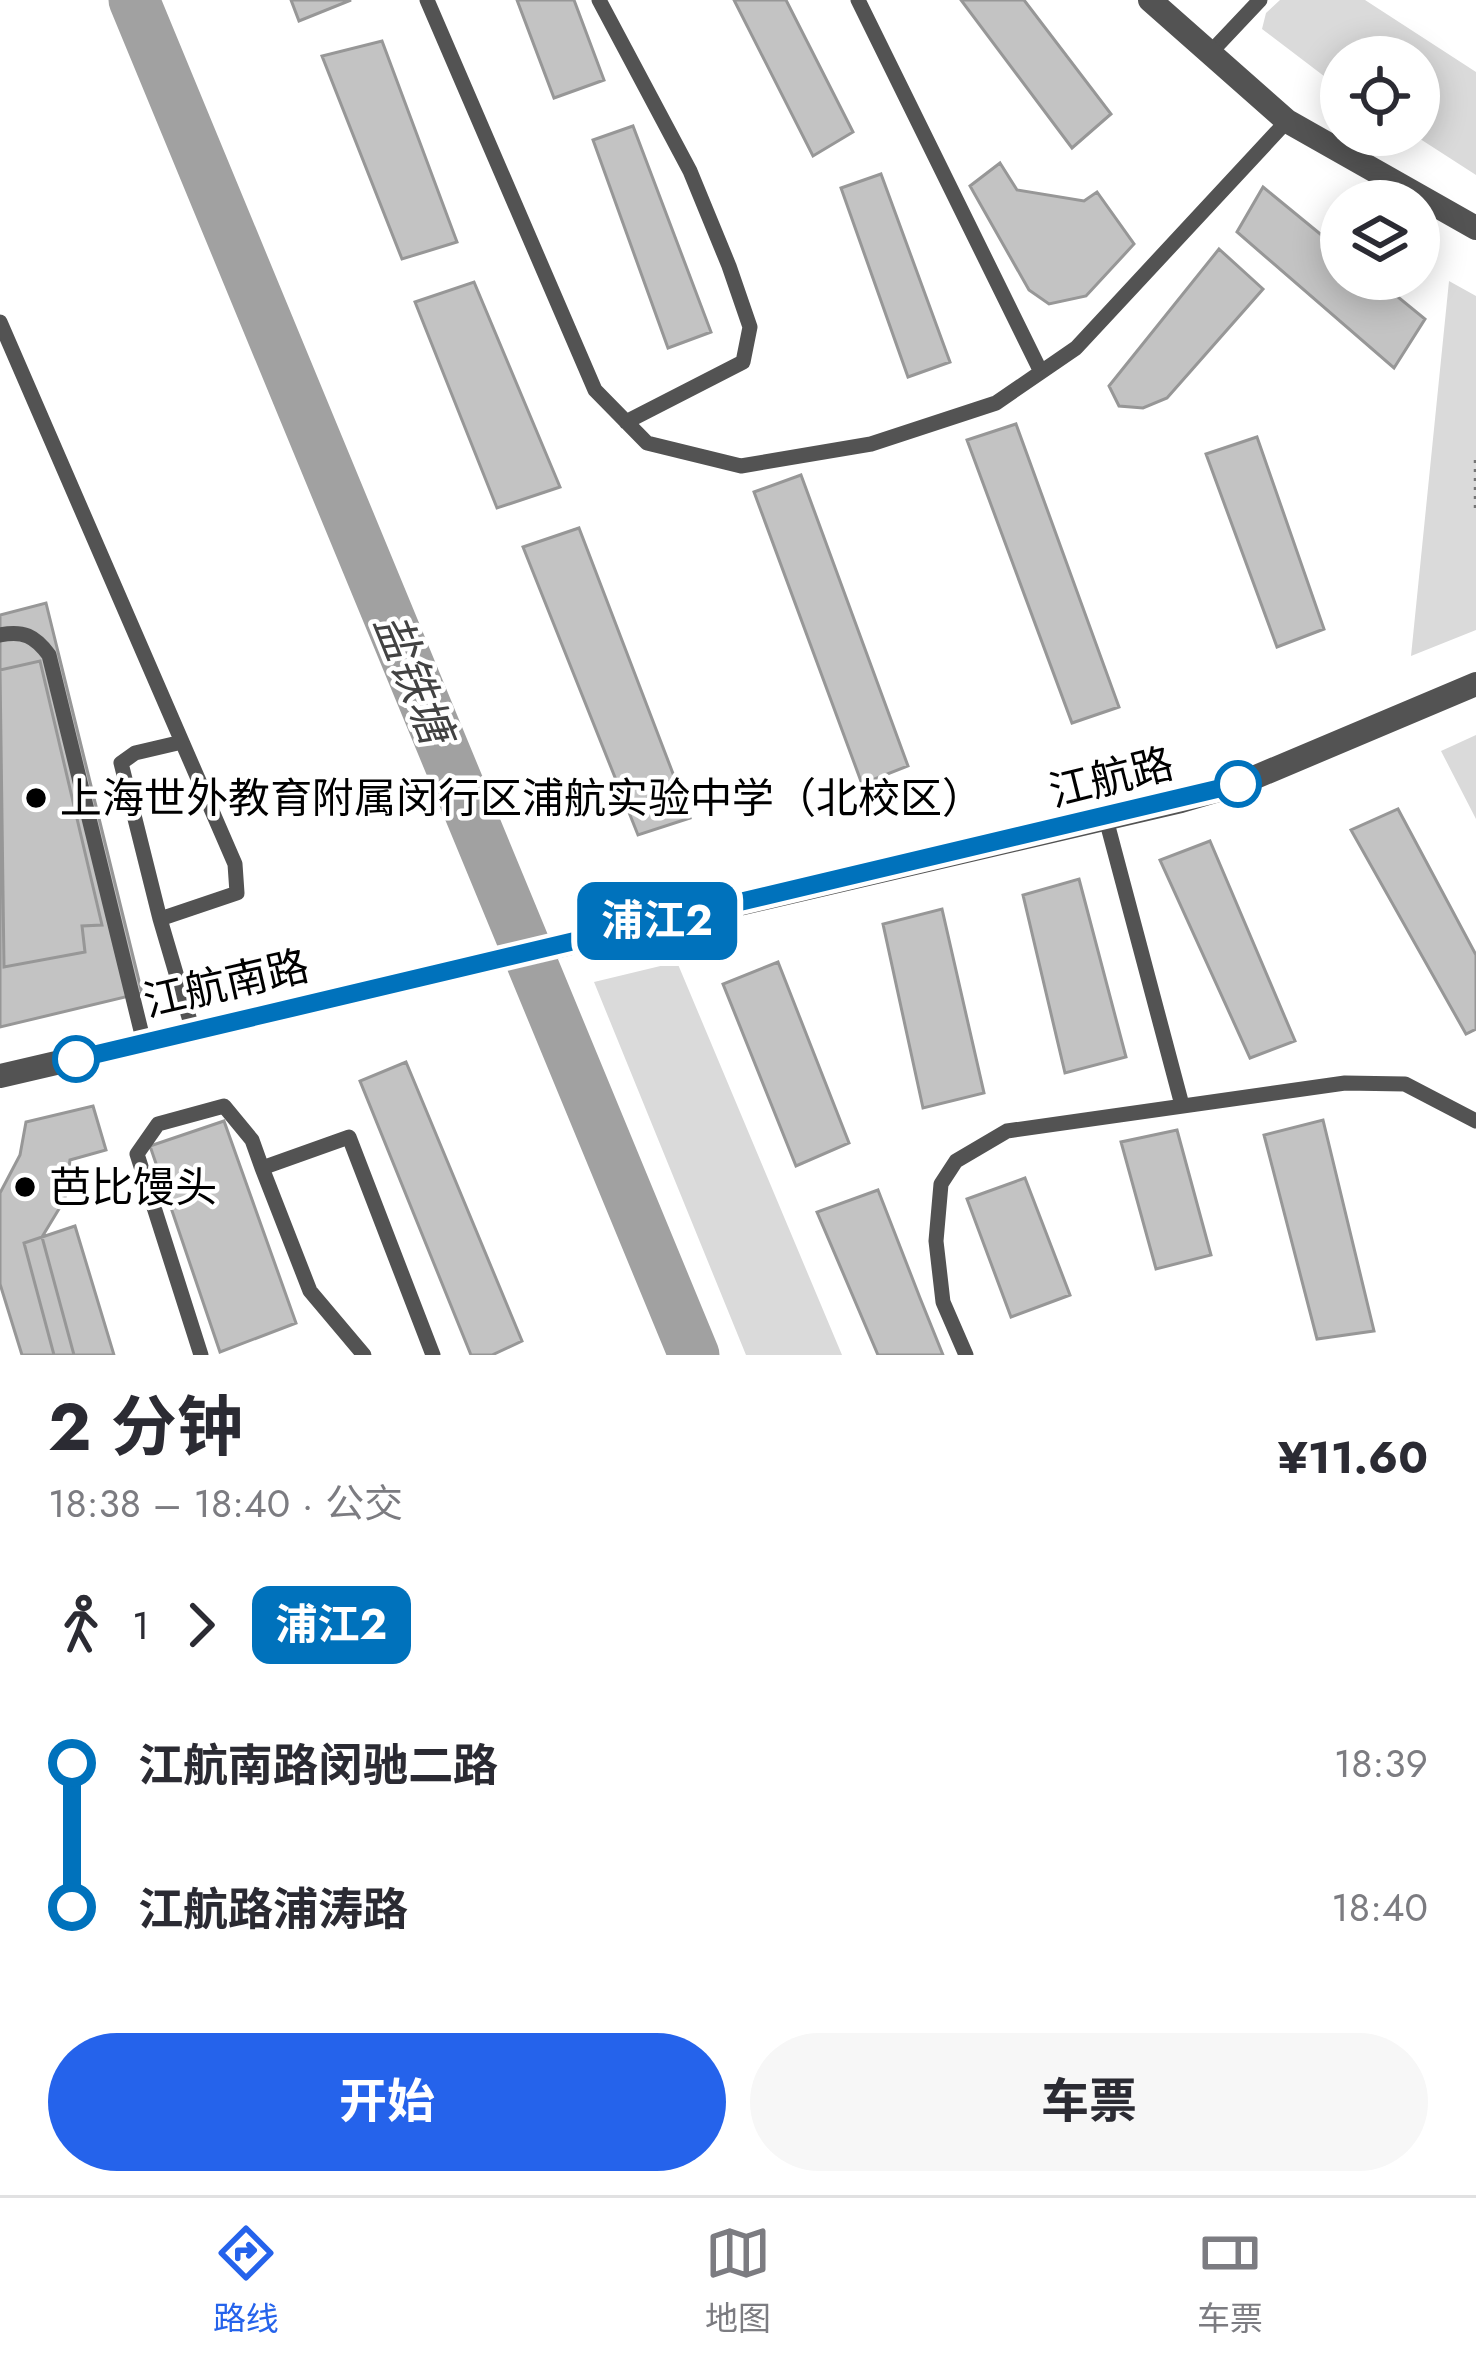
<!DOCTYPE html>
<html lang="zh">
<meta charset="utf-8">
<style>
body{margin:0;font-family:Jost,"Noto Sans SC",sans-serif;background:#f7f7f7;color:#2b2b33;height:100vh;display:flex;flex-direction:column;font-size:45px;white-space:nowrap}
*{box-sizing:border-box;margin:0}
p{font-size:39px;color:#7c7c81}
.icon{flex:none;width:66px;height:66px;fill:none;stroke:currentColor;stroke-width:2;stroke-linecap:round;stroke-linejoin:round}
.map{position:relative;height:1355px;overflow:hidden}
.panel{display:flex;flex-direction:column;background:#fff;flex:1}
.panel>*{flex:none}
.badge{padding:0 24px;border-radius:18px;font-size:42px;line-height:78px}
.buttons{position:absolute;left:1320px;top:36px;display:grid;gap:24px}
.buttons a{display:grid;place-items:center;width:120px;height:120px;border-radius:50%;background:#fff;box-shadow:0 6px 30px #0003;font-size:60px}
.map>.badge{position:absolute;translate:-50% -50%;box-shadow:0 0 0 6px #fff}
.legs{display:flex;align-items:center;gap:18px;height:132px;padding:0 48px;font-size:39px}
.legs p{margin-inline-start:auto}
.overview{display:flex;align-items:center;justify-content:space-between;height:204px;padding:0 48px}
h1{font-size:66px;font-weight:700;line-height:90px}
.cta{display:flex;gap:24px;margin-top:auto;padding:24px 48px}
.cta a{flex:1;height:138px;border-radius:72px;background:#2563eb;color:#fff;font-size:48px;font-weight:700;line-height:138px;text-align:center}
.cta a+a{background:#f7f7f7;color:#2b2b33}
ul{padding:0 48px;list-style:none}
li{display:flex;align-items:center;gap:42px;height:144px;font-size:45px}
li i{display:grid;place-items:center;width:18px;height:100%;margin:0 15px;background:currentColor}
li i::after{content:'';width:30px;height:30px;margin:-15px;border:9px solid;border-radius:50%;background:#fff}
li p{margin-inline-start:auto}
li:first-child i{background:linear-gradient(#0000 50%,currentColor 0)}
li:last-child i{background:linear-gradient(currentColor 50%,#0000 0)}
.dock{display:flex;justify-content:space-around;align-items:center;height:168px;border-top:3px solid #e1e1e2;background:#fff;font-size:33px;color:#7c7c81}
.dock a{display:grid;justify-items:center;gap:6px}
.dock .selected{color:#2563eb}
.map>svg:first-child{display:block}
.green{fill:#dadada}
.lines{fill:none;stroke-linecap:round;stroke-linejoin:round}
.river{stroke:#a1a1a1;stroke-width:51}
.building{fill:#c3c3c3;stroke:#979797;stroke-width:3}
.path{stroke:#757575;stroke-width:4.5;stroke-dasharray:3 6;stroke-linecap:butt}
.lane{stroke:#535353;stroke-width:15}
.street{stroke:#535353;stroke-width:24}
.line-1-casing{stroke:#fff;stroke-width:27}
.line-1{stroke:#0072bc;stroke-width:18}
.stop-1-dot{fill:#fff;stroke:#0072bc;stroke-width:6}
.poi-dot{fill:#000;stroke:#fff;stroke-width:4.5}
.labels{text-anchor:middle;stroke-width:9;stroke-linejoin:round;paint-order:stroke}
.street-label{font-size:42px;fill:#000;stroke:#fff}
.poi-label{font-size:42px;fill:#000;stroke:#fff;text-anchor:start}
.water-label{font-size:45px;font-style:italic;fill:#424242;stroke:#fff}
</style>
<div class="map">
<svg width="1476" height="1355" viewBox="0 0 1476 1355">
<rect width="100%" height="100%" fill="#fff"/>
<path class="green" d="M1280 0H1365L1476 72V175L1414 135H1419V57H1341V89L1262 29 1266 13Z
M1449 281 1476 296V630L1411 656Z
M1476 735V819L1441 751Z
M677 962 842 1355H746L594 982Z"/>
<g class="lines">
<path class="river" d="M134 0 694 1355"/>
</g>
<path class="building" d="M291 0H351L299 21Z
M517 0H574L604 80 554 98Z
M734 0H786L853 132 813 156Z
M961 0H1024L1111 114 1072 148Z
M382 41 457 242 402 259 322 56Z
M633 126 711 332 668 348 593 140Z
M1000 163 1017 190 1084 201 1097 192 1134 244 1086 296 1049 304 1029 290 970 186Z
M881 174 950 362 908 377 841 188Z
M1263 187 1341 251V279H1376L1425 319 1394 368 1237 232Z
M1219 249 1263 289 1167 398 1143 408 1119 406 1109 386Z
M474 282 560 487 497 508 415 302Z
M1016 424 1119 707 1072 723 967 440Z
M1257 437 1324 629 1277 647 1206 454Z
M801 475 908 766 862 784 754 492Z
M579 528 690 818 638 835 523 547Z
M46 603 142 993 0 1027V615Z
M40 661 102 925 82 926 85 952 4 967 0 670Z
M1398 809 1476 955V1029L1466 1034 1351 830Z
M1210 841 1295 1041 1250 1058 1160 860Z
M1079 879 1126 1057 1065 1073 1023 895Z
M942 909 984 1093 923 1108 883 924Z
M778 962 849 1143 796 1166 723 984Z
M406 1062 522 1341 492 1355H471L360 1081Z
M93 1106 106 1150 70 1160 65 1199 42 1237 74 1355H22L0 1284V1193L20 1155 26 1122Z
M1323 1120 1374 1331 1317 1339 1264 1135Z
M224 1121 296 1323 220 1352 150 1146Z
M1177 1130 1211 1255 1156 1269 1121 1142Z
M1025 1178 1070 1295 1011 1317 967 1199Z
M878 1190 920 1298 943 1355H878L817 1212Z
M75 1226 114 1355H54L24 1243Z"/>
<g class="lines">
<path class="path" d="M1476 460V509"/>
<path class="lane" d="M427 0 595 390 647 443 741 466 871 444 996 403 1076 348 1287 121
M599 0 690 171 729 266 750 327 743 362 626 422
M858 0 1041 372
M1210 53 1260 0
M0 322 235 864 237 893 160 919 193 1031
M0 635C23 630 35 636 49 655L144 1043
M1106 819 1182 1105
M160 919 121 763 135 753 182 742
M262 1168 310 1291 364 1355
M201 1355 137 1154 158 1124 224 1106 252 1140 262 1168 349 1137 433 1355
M966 1355 943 1302 936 1241 941 1184 956 1161 1007 1131 1345 1083 1405 1084 1476 1121"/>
<path class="street" d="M1150 0 1287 121 1476 228
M0 1076 1181 801 1239 784 1476 684"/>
</g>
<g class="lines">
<defs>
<path id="line-1" d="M76 1059 1238 784"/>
</defs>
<use href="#line-1" class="line-1-casing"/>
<use href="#line-1" class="line-1"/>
</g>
<g class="stop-1-dot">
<circle cx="1238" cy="784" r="21"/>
<circle cx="76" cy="1059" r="21"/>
</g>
<g class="poi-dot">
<circle cx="36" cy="798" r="12"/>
<circle cx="25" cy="1187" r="12"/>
</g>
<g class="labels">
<g class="street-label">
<text transform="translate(1111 777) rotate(-14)" y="15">江航路</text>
<text transform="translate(226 983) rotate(-13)" y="15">江航南路</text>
</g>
<g class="poi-label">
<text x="60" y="813">上海世外教育附属闵行区浦航实验中学（北校区）</text>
<text x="49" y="1202">芭比馒头</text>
</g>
<g class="water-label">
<text transform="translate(414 678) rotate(68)" y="16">盐铁塘</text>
</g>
</g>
</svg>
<div class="buttons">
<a><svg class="icon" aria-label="locate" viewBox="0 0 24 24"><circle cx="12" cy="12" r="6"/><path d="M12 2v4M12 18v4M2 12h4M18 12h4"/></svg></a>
<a><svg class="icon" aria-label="layers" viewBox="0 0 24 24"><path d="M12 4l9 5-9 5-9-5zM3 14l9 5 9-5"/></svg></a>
</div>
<b class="badge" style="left:657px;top:921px;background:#0072bc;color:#fff">浦江2</b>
</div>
<section class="panel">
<div class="overview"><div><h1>2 分钟</h1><p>18:38 – 18:40 · 公交</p></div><b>¥11.60</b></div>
<div class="legs"><svg class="icon" aria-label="walk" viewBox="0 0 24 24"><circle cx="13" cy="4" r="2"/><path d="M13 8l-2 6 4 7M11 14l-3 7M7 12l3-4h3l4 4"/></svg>1<svg class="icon" aria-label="forward" viewBox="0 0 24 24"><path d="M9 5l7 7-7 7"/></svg><b class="badge" style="background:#0072bc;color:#fff">浦江2</b></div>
<ul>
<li><i style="color:#0072bc"></i><b>江航南路闵驰二路</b><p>18:39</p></li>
<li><i style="color:#0072bc"></i><b>江航路浦涛路</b><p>18:40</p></li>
</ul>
<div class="cta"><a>开始</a><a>车票</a></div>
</section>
<nav class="dock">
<a class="selected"><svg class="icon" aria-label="directions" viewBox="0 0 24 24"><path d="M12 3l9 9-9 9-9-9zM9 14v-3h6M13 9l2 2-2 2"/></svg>路线</a>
<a><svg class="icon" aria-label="map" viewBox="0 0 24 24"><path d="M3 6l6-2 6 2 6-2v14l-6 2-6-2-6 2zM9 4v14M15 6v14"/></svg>地图</a>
<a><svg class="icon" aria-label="tickets" viewBox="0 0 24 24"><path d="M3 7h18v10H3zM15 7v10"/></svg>车票</a>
</nav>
